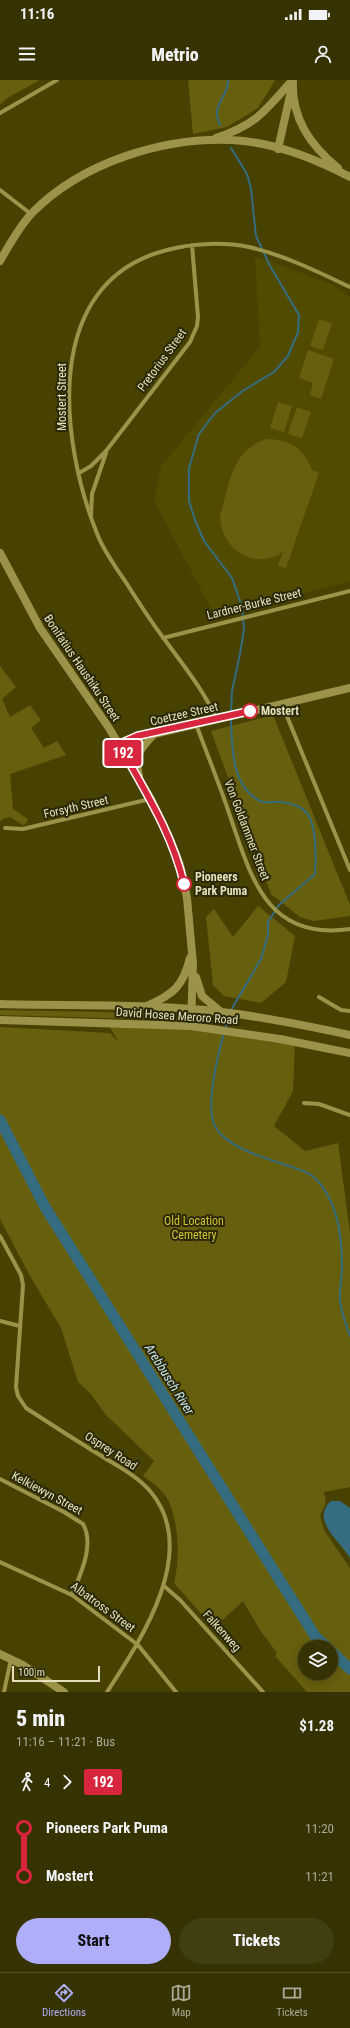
<!DOCTYPE html>
<meta charset="utf-8">
<style>
body{margin:0;font-family:"Roboto Condensed",sans-serif;background:#413e11;color:#f1f3f6;height:100vh;display:flex;flex-direction:column;font-size:15px;white-space:nowrap}
*{box-sizing:border-box;margin:0}
p{font-size:13px;color:#aa9}
.icon{flex:none;width:22px;height:22px;fill:none;stroke:currentColor;stroke-width:2;stroke-linecap:round;stroke-linejoin:round}
.map{position:relative;height:1612px;overflow:hidden}
.drawer{display:flex;flex-direction:column;background:#363202;flex:1}
.drawer>*{flex:none}
.badge{padding:0 8px;border-radius:3px;font-size:14px;line-height:26px}
.buttons{position:absolute;left:298px;top:1560px;display:grid;gap:8px}
.buttons a{display:grid;place-items:center;width:40px;height:40px;border-radius:50%;background:#363202;box-shadow:0 2px 10px #0003,0 0 0 1px #504d24;font-size:20px}
.scale{position:absolute;left:12px;bottom:10px;width:88px;box-sizing:border-box;padding-left:4px;border:2px solid #e3e0bb;border-top:0;font-size:11px;line-height:14px;white-space:nowrap;color:#e3e0bb;-webkit-text-stroke:3px #2b2808;paint-order:stroke}
.map>.badge{position:absolute;translate:-50% -50%;box-shadow:0 0 0 2px #fff}
.legs{display:flex;align-items:center;gap:6px;height:44px;padding:0 16px;font-size:13px}
.legs p{margin-inline-start:auto}
.head{display:flex;align-items:center;justify-content:space-between;height:68px;padding:0 16px}
h1{font-size:22px;font-weight:800;line-height:30px}
.action{display:flex;gap:8px;margin-top:auto;padding:8px 16px}
.action a{flex:1;height:46px;border-radius:24px;background:#afaefa;color:#111;font-size:16px;font-weight:800;line-height:46px;text-align:center}
.action a+a{background:#413e11;color:#f1f3f6}
ul{padding:0 16px;list-style:none}
li{display:flex;align-items:center;gap:14px;height:48px;font-size:15px}
li i{display:grid;place-items:center;width:6px;height:100%;margin:0 5px;background:currentColor}
li i::after{content:'';width:10px;height:10px;margin:-5px;border:3px solid;border-radius:50%;background:#363202}
li p{margin-inline-start:auto}
li:first-child i{background:linear-gradient(#0000 50%,currentColor 0)}
li:last-child i{background:linear-gradient(currentColor 50%,#0000 0)}
.status{display:flex;justify-content:space-between;align-items:center;height:28px;padding:0 20px;background:#363202;direction:ltr}
.status svg{height:11px;fill:currentColor}
header{display:flex;justify-content:space-between;align-items:center;height:52px;padding:0 16px;background:#363202;font-size:18px;font-weight:800}
.tab-bar{display:flex;justify-content:space-around;align-items:center;height:56px;border-top:1px solid #504d24;background:#363202;font-size:11px;color:#aa9}
.tab-bar a{display:grid;justify-items:center;gap:2px}
.tab-bar .current{color:#afaefa}
.map>svg:first-child{display:block}
.built{fill:#514b00}
.green{fill:#665f0e;fill-rule:evenodd}
.water{fill:#356c7f}
.lines{fill:none;stroke-linecap:round;stroke-linejoin:round}
.stream{stroke:#356c7f;stroke-width:2}
.river{stroke:#356c7f;stroke-width:11}
.street{stroke:#9a9349;stroke-width:4}
.secondary{stroke:#9a9349;stroke-width:8}
.line-1-casing{stroke:#fff;stroke-width:9}
.line-1{stroke:#d7263d;stroke-width:6}
.stop-1-dot{fill:#fff;stroke:#d7263d;stroke-width:2}
.labels{text-anchor:middle;stroke-width:4;stroke-linejoin:round;paint-order:stroke}
.street-label{font-size:12px;fill:#e3e0bb;stroke:#2b2808}
.stop-label{font-size:12px;font-weight:bold;fill:#e3e0bb;stroke:#2b2808;text-anchor:start}
.park-label{font-size:12px;fill:#d1c434;stroke:#2b2808}
.water-label{font-size:13px;font-style:italic;fill:#c4e5f2;stroke:#2b2808}
</style>
<div class="status"><b>11:16</b><svg viewBox="0 0 49 12"><path d="M0 12V9h3v3zM5 12V6h3v6zM10 12V3h3v9zM15 12V0h3v12zM26 1h20v11H26zM47 4h2v5h-2z"/></svg></div>
<header><svg class="icon" aria-label="menu" viewBox="0 0 24 24"><path d="M4 6h16M4 12h16M4 18h16"/></svg>Metrio<svg class="icon" aria-label="person" viewBox="0 0 24 24"><circle cx="12" cy="8" r="4"/><path d="M4 21q1-7 8-7t8 7"/></svg></header>
<div class="map">
<svg width="350" height="1612" viewBox="0 0 350 1612">
<rect width="100%" height="100%" fill="#484202"/>
<path class="built" d="M255 176 331 204 350 217V501L215 536 154 421 161 386 260 267Z"/>
<path class="green" d="M0 0H40L9 17 0 24Z
M188 0H275L258 28 227 47 193 54Z
M319 239 332 243 323 270 310 266Z
M308 270 334 279 321 319 310 315 313 303 299 298Z
M278 322 292 326 284 352 270 348Z
M297 327 311 332 302 358 288 354Z
M267 359C289 359 304 368 312 390L319 393 286 488 278 486 283 472C254 491 220 469 220 435 230 404 231 370 267 359Z
M0 586 16 607 2 619 10 637 30 625 41 640 31 648 44 668 57 661 66 675 10 694 13 729 28 739 26 744 23 745 10 737 2 739 0 742Z
M273 635 350 825V836L314 841 300 837 271 814 211 651Z
M258 826 295 856 286 902 261 923 224 916 213 905 206 837 214 829 233 857Z
M0 930 102 932 186 938 176 940 0 935Z
M108 944 191 946 295 962 293 1011 274 1046 305 1071 338 1063 350 1153V1407L324 1412 326 1422 320 1436 324 1450 350 1488V1612H307L275 1576 277 1573 260 1550 243 1521 214 1548 174 1503C180 1479 179 1445 169 1422 165 1412 152 1402 143 1396L154 1381 105 1334 91 1314 78 1302 61 1248 30 1196 0 1139V947L110 953 119 963ZM305 1567H331V1593H305Z"/>
<path class="water" d="M331 1421H340L350 1428V1478C340 1461 310 1440 331 1421Z"/>
<g class="lines">
<path class="stream" d="M220 45C210 24 229 17 228 0
M231 68 247 94 251 109 256 156 270 186 299 235 298 252 288 276 274 292 244 310 215 333 199 354 189 388V421L195 440 204 461 232 498 242 527 244 549 240 574 232 611 231 633
M231 930 261 879 268 855V842L279 825 315 794C316 779 317 744 306 732 301 726 288 723 281 722 275 721 265 724 260 721 231 706 232 667 231 639
M225 949 229 936
M224 953C218 974 205 1026 215 1046 225 1066 261 1077 280 1083 305 1092 315 1091 328 1116 340 1137 342 1164 342 1187 342 1198 339 1209 340 1220 341 1232 346 1245 350 1256"/>
<path class="river" d="M0 1040 45 1127 315 1556 327 1567
M331 1571 350 1589"/>
<path class="street" d="M0 33 57 0
M0 110 31 134
M79 393 91 386 106 371 190 262 197 246 198 237 192 165
M91 436 92 414 106 373
M163 558 350 511
M282 624 350 790
M216 638C203 609 183 585 165 560 151 542 139 523 127 504 117 489 105 473 98 456 60 363 40 202 167 170 193 163 224 162 249 167 284 175 318 192 350 207
M196 644C207 674 219 703 229 733 251 797 266 861 350 849
M5 748 23 749 150 719
M319 917 341 930 350 931
M304 1023 319 1024 350 1035
M0 1156 21 1195 23 1205 16 1307 18 1316 26 1328C52 1345 77 1361 103 1377 119 1387 137 1396 150 1411 201 1470 141 1560 107 1612
M0 1241 20 1246
M0 1399 64 1432 83 1444C95 1465 80 1495 72 1515
M0 1482 72 1515 138 1565 176 1612
M164 1506 180 1520 263 1612
M4 1612 11 1579"/>
<path class="secondary" d="M293 0C291 38 310 65 338 88
M216 58C254 45 263 34 289 4
M278 69 291 11
M0 181C9 165 19 147 32 133 81 83 162 57 232 60 272 62 314 78 350 97
M0 473 40 548 109 648 151 719 169 757 180 785 187 818 193 884 191 946
M119 664 137 656 154 654 350 608
M139 696C134 675 140 669 154 654
M196 897 202 916 220 931
M0 924C73 926 149 923 222 932 265 937 308 946 350 955
M147 926C174 914 183 906 190 878
M0 940 191 946 280 959 350 973
M0 1574 23 1585 64 1612"/>
</g>
<g class="lines">
<defs>
<path id="line-1" d="M184 804C172 752 144 710 119 664L137 656 250 631"/>
</defs>
<use href="#line-1" class="line-1-casing"/>
<use href="#line-1" class="line-1"/>
</g>
<g class="stop-1-dot">
<circle cx="250" cy="631" r="7"/>
<circle cx="184" cy="804" r="7"/>
</g>
<g class="labels">
<g class="street-label">
<text transform="translate(162 280) rotate(-54)" y="4">Pretorius Street</text>
<text transform="translate(62 317) rotate(-90)" y="4">Mostert Street</text>
<text transform="translate(254 524) rotate(-14)" y="4">Lardner-Burke Street</text>
<text transform="translate(82 588) rotate(56)" y="4">Bonifatius Haushiku Street</text>
<text transform="translate(184 634) rotate(-13)" y="4">Coetzee Street</text>
<text transform="translate(76 727) rotate(-13)" y="4">Forsyth Street</text>
<text transform="translate(247 750) rotate(69)" y="4">Von Goldammer Street</text>
<text transform="translate(177 936) rotate(4)" y="4">David Hosea Meroro Road</text>
<text transform="translate(111 1371) rotate(33)" y="4">Osprey Road</text>
<text transform="translate(47 1413) rotate(28)" y="4">Kelkiewyn Street</text>
<text transform="translate(103 1527) rotate(36)" y="4">Albatross Street</text>
<text transform="translate(222 1551) rotate(48)" y="4">Falkenweg</text>
</g>
<g class="stop-label">
<text x="261" y="635">Mostert</text>
<text x="195" y="801">Pioneers<tspan x="195" dy="14">Park Puma</tspan></text>
</g>
<g class="park-label">
<text x="194" y="1145">Old Location<tspan x="194" dy="14">Cemetery</tspan></text>
</g>
<g class="water-label">
<text transform="translate(170 1299) rotate(58)" y="5">Arebbusch River</text>
</g>
</g>
</svg>
<div class="buttons">
<a><svg class="icon" aria-label="layers" viewBox="0 0 24 24"><path d="M12 4l9 5-9 5-9-5zM3 14l9 5 9-5"/></svg></a>
</div>
<div class="scale">100 m</div>
<b class="badge" style="left:123px;top:673px;background:#d7263d;color:#fff">192</b>
</div>
<section class="drawer">
<div class="head"><div><h1>5 min</h1><p>11:16 – 11:21 · Bus</p></div><b>$1.28</b></div>
<div class="legs"><svg class="icon" aria-label="walk" viewBox="0 0 24 24"><circle cx="13" cy="4" r="2"/><path d="M13 8l-2 6 4 7M11 14l-3 7M7 12l3-4h3l4 4"/></svg>4<svg class="icon" aria-label="forward" viewBox="0 0 24 24"><path d="M9 5l7 7-7 7"/></svg><b class="badge" style="background:#d7263d;color:#fff">192</b></div>
<ul>
<li><i style="color:#d7263d"></i><b>Pioneers Park Puma</b><p>11:20</p></li>
<li><i style="color:#d7263d"></i><b>Mostert</b><p>11:21</p></li>
</ul>
<div class="action"><a>Start</a><a>Tickets</a></div>
</section>
<nav class="tab-bar">
<a class="current"><svg class="icon" aria-label="directions" viewBox="0 0 24 24"><path d="M12 3l9 9-9 9-9-9zM9 14v-3h6M13 9l2 2-2 2"/></svg>Directions</a>
<a><svg class="icon" aria-label="map" viewBox="0 0 24 24"><path d="M3 6l6-2 6 2 6-2v14l-6 2-6-2-6 2zM9 4v14M15 6v14"/></svg>Map</a>
<a><svg class="icon" aria-label="tickets" viewBox="0 0 24 24"><path d="M3 7h18v10H3zM15 7v10"/></svg>Tickets</a>
</nav>
